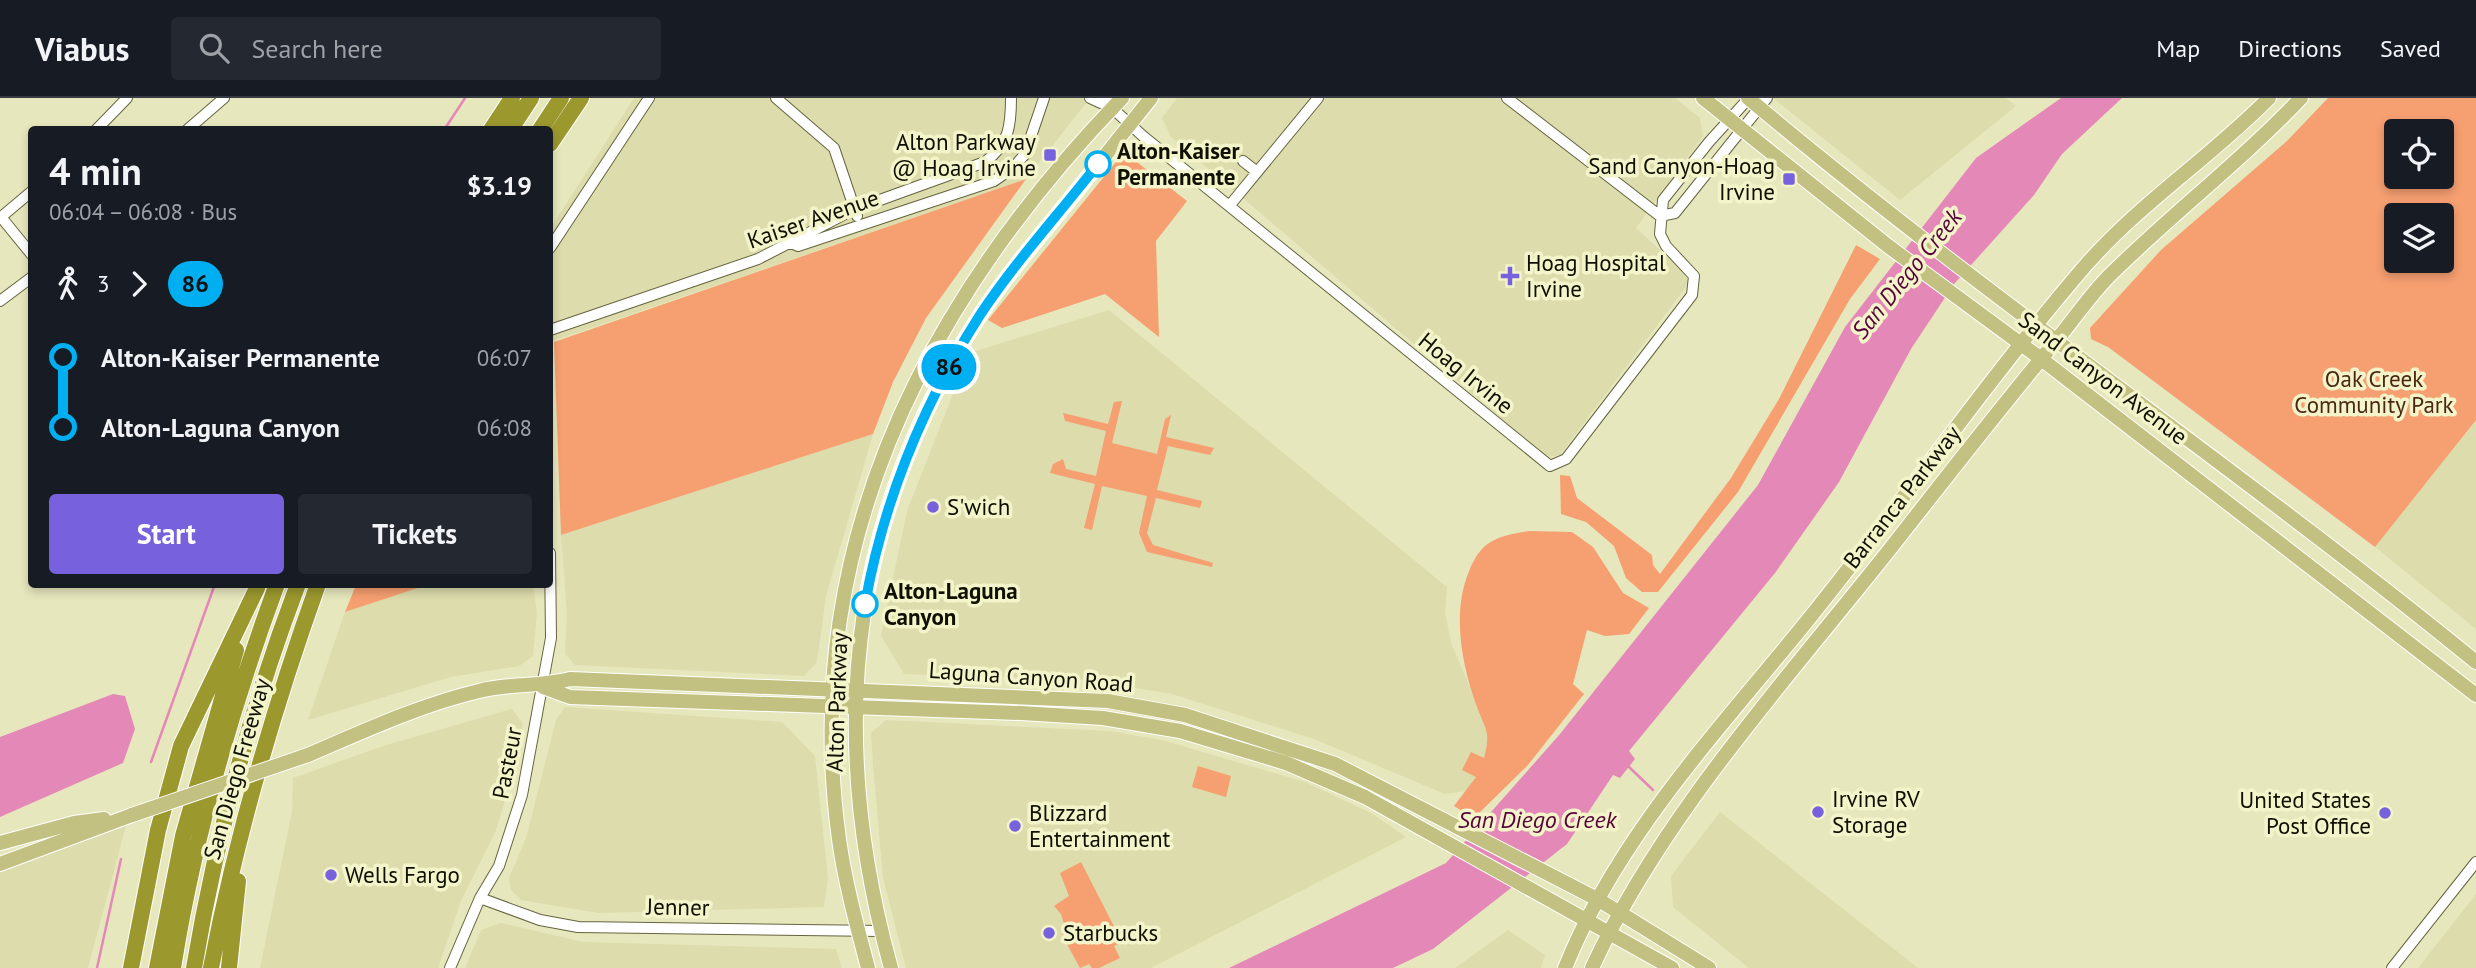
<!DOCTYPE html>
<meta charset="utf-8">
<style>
body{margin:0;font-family:"PT Sans",sans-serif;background:#242831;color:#f1f3f6;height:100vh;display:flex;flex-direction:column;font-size:26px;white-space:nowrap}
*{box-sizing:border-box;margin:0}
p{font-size:23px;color:#9ea1a6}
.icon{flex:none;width:38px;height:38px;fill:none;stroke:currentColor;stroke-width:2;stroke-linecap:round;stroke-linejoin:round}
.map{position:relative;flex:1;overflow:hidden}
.panel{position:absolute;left:28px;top:28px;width:525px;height:462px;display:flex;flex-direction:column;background:#171b24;border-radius:7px;box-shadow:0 4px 10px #0003}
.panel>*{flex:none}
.badge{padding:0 14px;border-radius:23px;font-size:24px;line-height:46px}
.tools{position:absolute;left:2384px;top:21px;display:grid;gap:14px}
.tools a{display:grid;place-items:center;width:70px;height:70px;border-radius:7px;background:#171b24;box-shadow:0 4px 10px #0003;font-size:35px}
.map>.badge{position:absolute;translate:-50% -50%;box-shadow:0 0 0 4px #fff}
.legs{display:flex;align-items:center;gap:10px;height:77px;padding:0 21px;font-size:23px}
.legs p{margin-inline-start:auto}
.headline{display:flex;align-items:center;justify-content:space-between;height:119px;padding:0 21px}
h1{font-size:38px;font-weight:600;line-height:52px}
.button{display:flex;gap:14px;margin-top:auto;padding:14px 21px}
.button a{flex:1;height:80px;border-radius:7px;background:#7861dc;color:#fff;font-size:28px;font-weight:600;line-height:80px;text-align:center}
.button a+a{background:#242831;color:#f1f3f6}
ul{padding:0 21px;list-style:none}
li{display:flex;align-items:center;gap:24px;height:70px;font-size:26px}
li i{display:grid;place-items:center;width:10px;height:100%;margin:0 9px;background:currentColor}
li i::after{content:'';width:18px;height:18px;margin:-9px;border:5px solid;border-radius:50%;background:#171b24}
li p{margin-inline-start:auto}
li:first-child i{background:linear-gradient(#0000 50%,currentColor 0)}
li:last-child i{background:linear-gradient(currentColor 50%,#0000 0)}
header{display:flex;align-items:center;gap:42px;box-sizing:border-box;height:98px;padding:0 35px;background:#171b24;border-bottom:2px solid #363941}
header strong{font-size:33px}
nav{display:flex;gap:38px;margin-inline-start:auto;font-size:24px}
.search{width:490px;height:63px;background:#242831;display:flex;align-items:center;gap:18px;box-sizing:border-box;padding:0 24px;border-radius:7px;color:#9ea1a6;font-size:26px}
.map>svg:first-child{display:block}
.built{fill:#dcdcac}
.green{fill:#f69f71;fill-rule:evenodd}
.water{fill:#e488b8}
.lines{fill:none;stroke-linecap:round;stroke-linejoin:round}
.stream{stroke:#e488b8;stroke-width:2.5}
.minor-casing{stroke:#65643f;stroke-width:12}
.major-casing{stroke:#fff;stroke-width:16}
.highway-casing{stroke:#fff;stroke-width:18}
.minor{stroke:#fff;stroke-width:10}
.major{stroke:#c3c182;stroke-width:14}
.highway{stroke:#9b982e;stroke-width:16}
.major-bridge-casing{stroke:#fff;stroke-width:16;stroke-linecap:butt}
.major-bridge{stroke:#c3c182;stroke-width:14}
.line-1-casing{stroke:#fff;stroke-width:16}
.line-1{stroke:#00aff2;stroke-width:10}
.poi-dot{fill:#7861dc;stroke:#f4f4ca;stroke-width:2.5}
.stop-1-dot{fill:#fff;stroke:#00aff2;stroke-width:3.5}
.labels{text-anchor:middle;stroke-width:7;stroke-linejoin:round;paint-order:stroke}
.poi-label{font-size:23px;fill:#0f0f02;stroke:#f4f4ca;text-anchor:start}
.stop-label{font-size:23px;font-weight:bold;fill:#0f0f02;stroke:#f4f4ca;text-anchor:start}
.street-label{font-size:23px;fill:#0f0f02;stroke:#f4f4ca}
.park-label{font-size:23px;fill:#4c2814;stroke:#f4f4ca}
.water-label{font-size:24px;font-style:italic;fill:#57043a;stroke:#f4f4ca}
</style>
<header>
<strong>Viabus</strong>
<div class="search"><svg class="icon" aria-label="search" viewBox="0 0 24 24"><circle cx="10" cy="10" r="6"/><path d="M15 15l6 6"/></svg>Search here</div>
<nav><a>Map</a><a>Directions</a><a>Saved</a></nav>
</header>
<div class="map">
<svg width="2476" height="870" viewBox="0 0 2476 870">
<rect width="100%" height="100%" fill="#e7e7bd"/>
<path class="built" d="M634 0H1090L1026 81 550 244V131Z
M1177 0H1675L1700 20 1703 38 1636 130 1683 173 1688 183 1686 189 1560 357 1547 359 1171 39 1162 20Z
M1773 0H2006L2016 8 1900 102Z
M1109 212 1447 489 1445 514 1451 545 1490 636 1481 672 1466 693 1445 696 1314 641 1172 596 1078 581 904 576 881 538 907 413 969 255Z
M2476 322V531L2375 449Z
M873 336 826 498 817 564 804 578 575 567 565 556 567 517 561 437Z
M427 487H533L537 515 533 558 519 568 451 579 308 622 345 514Z
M565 609 782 624 815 658 828 780 824 809 599 815 521 802 511 792 509 780 526 740 556 622Z
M512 611 523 626 510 687 495 735 461 803 438 870H260L292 713 293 680 383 648Z
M886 622 1110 633 1162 642 1305 684 1371 715 1406 739 1151 870H906L883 780 873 667 871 635Z
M1720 714 1918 870H1749L1673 809 1671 778Z
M126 728 88 870H0V774Z
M2476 796V870H2418Z
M501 825 583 844 836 851 842 870H465L481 832Z
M1508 832 1545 857 1541 870H1455Z"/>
<path class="green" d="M2328 0H2476V322L2375 449 2108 249 2091 241 2090 230 2161 152 2287 43ZM2396 33H2441V79H2396ZM2396 117H2441V163H2396Z
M1124 54 1187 103 1156 143 1159 239 1105 196 1002 230 988 222Z
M1026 81 926 220 893 284 873 336 561 437 554 244Z
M1856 147 1880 161 1850 201 1738 394 1658 494H1642L1626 480 1614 448 1586 424 1561 416 1560 377 1570 378 1577 400 1652 457 1653 467 1660 476 1731 380 1779 301Z
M1122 303 1112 345 1157 356 1165 321 1171 317 1166 339 1214 350 1210 357 1168 348 1157 392 1202 403 1200 410 1156 400 1147 435 1153 447 1213 465 1212 469 1147 454 1139 435 1147 398 1102 388 1092 432 1084 430 1095 386 1050 375 1053 366 1063 361 1066 371 1096 378 1106 333 1065 323 1063 315 1108 326 1114 304Z
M1529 433 1572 434 1593 449 1623 495 1649 510 1629 536 1605 538 1587 532 1573 586 1584 596 1528 667 1474 720 1454 708 1476 679 1462 672 1471 654 1484 660C1491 633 1486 633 1477 609 1462 569 1452 516 1468 476 1480 443 1496 438 1529 433Z
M356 487V486L427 487 345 514Z
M1198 668 1231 678 1226 699 1192 689Z
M1081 764 1122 844 1114 848 1120 860 1099 870H1092L1089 866 1080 870 1062 837 1066 832 1061 816 1054 808 1069 798 1060 775Z"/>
<path class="water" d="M2061 0H2122L2062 56 2034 97 1954 186 1911 251 1839 384 1775 475 1629 653 1635 661 1620 680 1613 677 1567 746 1433 851 1393 870H1229L1446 765 1560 636 1758 387 1845 229 1976 60Z
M113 596 125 598 135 631 123 665 0 719V639Z"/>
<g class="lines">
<path class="stream" d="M444 32 465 0
M151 664 215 486
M1628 668 1653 692
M97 870 121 761"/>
<defs>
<path id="minor" d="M776 0 834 50 857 118
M1090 0 1112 10
M1107 0 1112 10 1144 39 1550 368 1566 361 1692 197 1694 178 1666 148 1660 136 1663 102 1709 44 1749 0
M1507 0 1660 118
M96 32 127 0
M187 32 224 0
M1243 63 1257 74
M1230 107 1318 0
M1660 118 1675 115 1767 0
M1 119 32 157
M0 120 32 93
M791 145 798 148 994 83 1014 69 1025 56 1044 0
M550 150 649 0
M0 203 32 179
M550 232 758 161 855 111 985 64C1009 46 1011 28 1011 0
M480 800 540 822 578 829 881 833
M450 870 480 800 499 768 522 697 551 540 550 455
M2392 870 2476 764"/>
<path id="major" d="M1703 0 1888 148 2040 260 2476 597
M1748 0C1983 198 2238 370 2476 564
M543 589 570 599 1021 615 1103 620 1180 633 1286 665 1365 699 1672 870
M308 657C364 633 420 607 479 593 509 585 540 589 570 581L1108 603 1185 617 1335 666 1599 802 1709 870
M0 745 74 725 104 721
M0 766 132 717
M868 870C857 828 845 785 839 741 799 450 924 205 1122 0
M891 870C827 640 847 418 981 216 1006 178 1036 143 1065 108 1094 72 1122 36 1151 0
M1565 870C1617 740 1716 635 1803 528 1899 410 1986 283 2085 168 2140 105 2211 59 2269 0
M1592 870C1661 719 1787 581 1890 451 1945 381 1999 311 2056 243 2074 221 2090 197 2110 177 2172 116 2241 63 2301 0"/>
<path id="highway" d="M491 32 512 0
M510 32 531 0
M540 32 561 0
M550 46 581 0
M131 870 158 732 181 648 257 490
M157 870 183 738 236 552
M173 870C194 739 231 611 277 486
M194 870C216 740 251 610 298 486
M211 870C236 739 273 612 318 486
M229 870 238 783"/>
</defs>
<use href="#minor" class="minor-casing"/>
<use href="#major" class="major-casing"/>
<use href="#highway" class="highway-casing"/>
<use href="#minor" class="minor"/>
<use href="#major" class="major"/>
<use href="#highway" class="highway"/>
<defs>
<path id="major-bridge" d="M132 717 308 657"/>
</defs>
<use href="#major-bridge" class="major-bridge-casing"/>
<use href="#major-bridge" class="major-bridge"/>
</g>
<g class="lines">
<defs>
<path id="line-1" d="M865 506C884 401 923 306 980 217 1015 164 1059 116 1098 66"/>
</defs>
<use href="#line-1" class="line-1-casing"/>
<use href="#line-1" class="line-1"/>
</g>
<g class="poi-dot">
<rect x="1043" y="50" width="14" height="14" rx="3.5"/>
<rect x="1782" y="74" width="14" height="14" rx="3.5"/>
<path d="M1506.5 167.5h7v7h7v7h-7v7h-7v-7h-7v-7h7z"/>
<circle cx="933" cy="409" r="7"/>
<circle cx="1818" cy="714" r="7"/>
<circle cx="2385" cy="715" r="7"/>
<circle cx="1015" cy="728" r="7"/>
<circle cx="331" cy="777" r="7"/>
<circle cx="1049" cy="835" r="7"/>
</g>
<g class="stop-1-dot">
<circle cx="1098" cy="66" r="12"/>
<circle cx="865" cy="506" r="12"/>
</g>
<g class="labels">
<g class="poi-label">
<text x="1036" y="52" text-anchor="end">Alton Parkway<tspan x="1036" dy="26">@ Hoag Irvine</tspan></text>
<text x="1775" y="76" text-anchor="end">Sand Canyon-Hoag<tspan x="1775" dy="26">Irvine</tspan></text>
<text x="1526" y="173">Hoag Hospital<tspan x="1526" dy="26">Irvine</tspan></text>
<text x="947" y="417">S'wich</text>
<text x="1832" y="709">Irvine RV<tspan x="1832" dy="26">Storage</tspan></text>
<text x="2371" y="710" text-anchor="end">United States<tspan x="2371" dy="26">Post Office</tspan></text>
<text x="1029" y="723">Blizzard<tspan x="1029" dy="26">Entertainment</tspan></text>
<text x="345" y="785">Wells Fargo</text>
<text x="1063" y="843">Starbucks</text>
</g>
<g class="stop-label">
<text x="1117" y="61">Alton-Kaiser<tspan x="1117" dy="26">Permanente</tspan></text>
<text x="884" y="501">Alton-Laguna<tspan x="884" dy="26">Canyon</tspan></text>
</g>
<g class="street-label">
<text transform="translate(813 121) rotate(-19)" y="8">Kaiser Avenue</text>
<text transform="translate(1466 275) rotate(39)" y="8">Hoag Irvine</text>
<text transform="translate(2103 280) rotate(37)" y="8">Sand Canyon Avenue</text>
<text transform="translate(1902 399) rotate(-52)" y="8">Barranca Parkway</text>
<text transform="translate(1031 579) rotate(4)" y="8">Laguna Canyon Road</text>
<text transform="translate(837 604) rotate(-88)" y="8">Alton Parkway</text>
<text transform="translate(507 665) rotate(-79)" y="8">Pasteur</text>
<text transform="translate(237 671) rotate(-74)" y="8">San Diego Freeway</text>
<text transform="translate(678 809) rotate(1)" y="8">Jenner</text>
</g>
<g class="park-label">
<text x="2374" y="289">Oak Creek<tspan x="2374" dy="26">Community Park</tspan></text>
</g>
<g class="water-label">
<text transform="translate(1907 176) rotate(-51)" y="8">San Diego Creek</text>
<text x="1537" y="730">San Diego Creek</text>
</g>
</g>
</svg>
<div class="tools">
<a><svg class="icon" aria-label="locate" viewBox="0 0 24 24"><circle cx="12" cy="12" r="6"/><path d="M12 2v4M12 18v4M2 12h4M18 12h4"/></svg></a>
<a><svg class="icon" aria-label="layers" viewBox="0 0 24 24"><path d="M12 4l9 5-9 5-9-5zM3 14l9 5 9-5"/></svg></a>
</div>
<b class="badge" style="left:949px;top:269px;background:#00aff2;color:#111">86</b>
<section class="panel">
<div class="headline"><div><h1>4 min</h1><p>06:04 – 06:08 · Bus</p></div><b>$3.19</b></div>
<div class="legs"><svg class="icon" aria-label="walk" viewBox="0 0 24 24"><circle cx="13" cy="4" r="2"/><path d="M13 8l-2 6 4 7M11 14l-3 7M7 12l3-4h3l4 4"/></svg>3<svg class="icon" aria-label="forward" viewBox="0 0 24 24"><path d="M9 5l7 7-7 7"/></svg><b class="badge" style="background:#00aff2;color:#111">86</b></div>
<ul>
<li><i style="color:#00aff2"></i><b>Alton-Kaiser Permanente</b><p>06:07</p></li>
<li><i style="color:#00aff2"></i><b>Alton-Laguna Canyon</b><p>06:08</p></li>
</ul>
<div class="button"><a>Start</a><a>Tickets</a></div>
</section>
</div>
